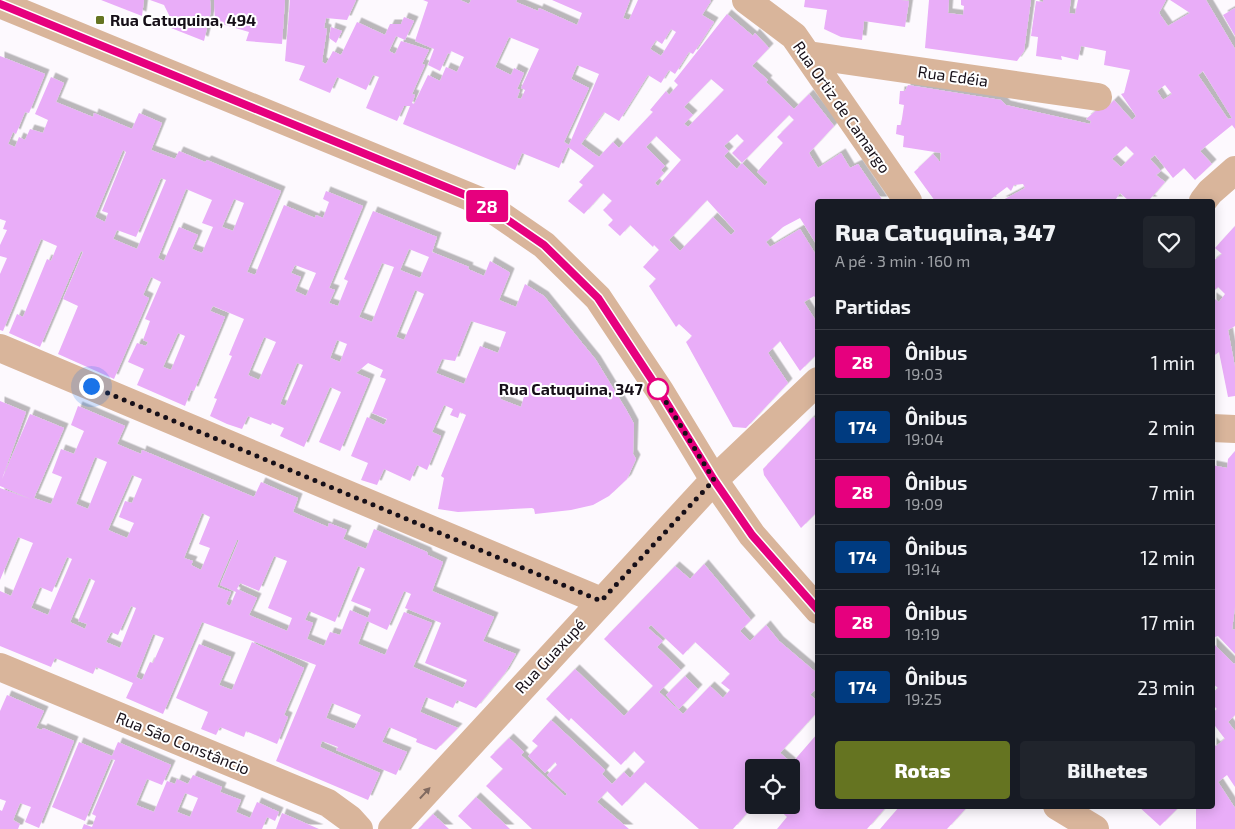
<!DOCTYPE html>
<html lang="pt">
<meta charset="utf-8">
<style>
body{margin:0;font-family:"Exo 2",sans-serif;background:#20242c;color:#f1f3f6;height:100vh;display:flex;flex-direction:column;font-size:19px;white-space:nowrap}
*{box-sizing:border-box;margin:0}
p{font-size:16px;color:#9ea1a6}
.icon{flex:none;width:28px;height:28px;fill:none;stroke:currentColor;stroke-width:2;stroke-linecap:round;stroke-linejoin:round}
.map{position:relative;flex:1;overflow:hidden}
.side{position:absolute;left:815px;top:199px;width:400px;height:610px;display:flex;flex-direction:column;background:#171b24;border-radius:5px;box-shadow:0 2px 12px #0003}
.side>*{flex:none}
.badge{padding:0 10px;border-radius:4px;font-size:18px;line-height:32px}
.tools{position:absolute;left:745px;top:759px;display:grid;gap:10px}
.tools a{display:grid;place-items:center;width:55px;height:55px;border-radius:5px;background:#171b24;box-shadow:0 2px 12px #0003;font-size:25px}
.you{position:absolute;width:25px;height:25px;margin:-12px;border:4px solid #fff;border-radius:50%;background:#1a73e8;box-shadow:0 0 0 8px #1a73e833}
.map>.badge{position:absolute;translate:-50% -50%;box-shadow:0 0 0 2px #fff}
h2{padding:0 20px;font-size:19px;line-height:45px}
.round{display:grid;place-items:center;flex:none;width:52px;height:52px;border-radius:5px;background:#20242c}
.summary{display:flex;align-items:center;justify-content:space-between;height:85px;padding:0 20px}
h1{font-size:24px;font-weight:800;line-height:38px}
.button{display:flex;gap:10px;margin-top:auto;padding:10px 20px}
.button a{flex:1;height:58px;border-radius:5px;background:#657421;color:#fff;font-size:20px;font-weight:800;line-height:58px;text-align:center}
.button a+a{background:#20242c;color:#f1f3f6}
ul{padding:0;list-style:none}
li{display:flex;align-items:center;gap:15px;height:65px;padding:0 20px;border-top:1px solid #363941}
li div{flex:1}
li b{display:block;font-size:19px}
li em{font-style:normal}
li .badge{min-width:55px;font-weight:700;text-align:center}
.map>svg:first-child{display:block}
.building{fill:#e9adf8;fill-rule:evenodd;filter:url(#shadow)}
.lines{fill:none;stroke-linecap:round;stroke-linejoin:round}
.minor{stroke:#d9b59b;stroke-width:28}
.oneway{fill:#816a60}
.line-casing{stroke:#fff;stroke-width:11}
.line{stroke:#e6007e;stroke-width:8}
.walk{stroke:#160f18;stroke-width:5;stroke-dasharray:0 9}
.poi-dot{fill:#657421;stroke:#fff;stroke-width:2}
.stop-dot{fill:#fff;stroke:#e6007e;stroke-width:2.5}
.labels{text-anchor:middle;stroke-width:4;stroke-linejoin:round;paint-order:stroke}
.poi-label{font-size:16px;font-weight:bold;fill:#160f18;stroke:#fff;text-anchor:start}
.street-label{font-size:16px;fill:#160f18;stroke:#fff}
.stop-label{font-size:16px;font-weight:bold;fill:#160f18;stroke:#fff;text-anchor:end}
</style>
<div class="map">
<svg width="1235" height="829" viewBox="0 0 1235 829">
<defs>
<filter id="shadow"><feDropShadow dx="4.5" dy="-4.5" stdDeviation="0" flood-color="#0004"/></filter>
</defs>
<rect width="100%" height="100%" fill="#fdf9fe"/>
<path class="building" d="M101 0H144L142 16Z
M150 0H210L211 11 204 41 171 28 170 17 164 5Z
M214 0H285L282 44 246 41 249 32 215 22Z
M290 0H356L347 20 326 18 324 28 327 29 322 62 326 64 333 51 341 55 357 22 385 35 390 24H401L404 17 414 21 405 40 396 36 389 51 395 54 401 41 429 50 422 64 425 65 412 94 415 95 412 103 414 104 428 75 440 81 446 67 457 72 464 57 451 51 450 54 448 53 440 71 428 65 434 49 415 41 428 2 423 0H460L469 4 471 0H517L516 2 538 11 539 8 577 25 582 13 552 0H630L623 18 629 20 638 0H709L711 1 702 15 714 22 693 54 689 52 675 74 669 70 661 83 648 75 619 121 604 112 581 144 599 157 613 142 619 148 653 112 650 110 666 91 669 95 678 85 674 81 727 14 753 36 755 33 769 48 752 66 768 80 766 82 794 109 809 94 834 126 809 153 818 168 841 153 850 168 858 164 883 201H818V247L800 218 783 227 766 242 770 247 800 229 818 258V301L814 296 804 302 818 324V353L800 371 780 341 768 353 788 383 746 428 733 427 686 342 692 336 679 324 676 327 649 286 656 279 643 267 659 250 654 245 653 247 630 225 620 236 608 225 613 220 603 210 612 201 603 193 584 214 568 201 583 185 579 182 594 166 568 147 559 168 522 153 515 170 403 124 410 106H404L397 121 366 108 379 77 373 75 366 90 337 77 330 93 299 80 305 66 285 61ZM671 29 676 32 661 56 650 49 656 40 662 44ZM509 37 539 49 521 88 525 90 521 99 517 98 520 90 517 89 524 73 514 68 511 75 495 67ZM577 65 599 74 569 145 564 142 589 88 571 79ZM711 79 724 90 688 127 684 124 693 115 684 107ZM789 115 794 120 777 137 783 143 757 172 768 182 765 186 742 163 737 169 724 156 729 151 724 146 737 134 744 141 732 153 742 163ZM656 136 681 160 658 186 655 183 664 173 661 170 665 166 646 147ZM707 200 735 231 731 235 713 217 680 251 669 240Z
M805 0H901L909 1 905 27 864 21 862 40 841 37 824 29 827 10 804 7Z
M929 0H949L948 13 963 15 964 6 961 5V0H1031L1024 51 1017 61 925 48Z
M1043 0H1071L1069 13 1075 14 1078 0H1166L1159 13 1168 26 1190 13 1170 0H1206L1235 49V129L1232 125 1200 151 1212 164 1195 180 1184 168 1173 178 1155 155 1150 159 1161 171 1156 175 1165 182 1150 199 1153 201H1129L1120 193 1116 199 1120 201H1001L1025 188 1023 184 1014 185 1011 191 1007 187 991 199 992 201H943L941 199 935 201 914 172 933 154 940 162 941 153 903 147 904 136 896 134 897 125H901L904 105 899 104 900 91H905L908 85 1001 100 1006 105 1090 124 1091 121 1086 119 1103 105 1105 109 1114 100 1132 120 1136 116 1121 94 1124 93 1130 70 1104 65 1106 51 1081 46 1078 60 1061 56 1062 60 1036 56 1038 37 1031 36 1036 1 1043 2ZM1203 71 1232 118 1228 119 1198 75ZM1165 85 1172 94 1163 100 1157 91ZM1126 146 1134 154 1121 167 1112 159Z
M1235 8V36L1223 15Z
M331 27 342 31 336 43 329 38Z
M0 56 45 74 29 113 25 112 16 134 13 132 8 144 15 147 19 137 25 140 30 129 43 133 48 120 35 114 51 77 64 83 56 102 93 117 94 113 132 129 139 113 162 123 151 150 175 159 179 151 205 162 207 160 281 191 247 272 255 275 284 205 315 218 316 215 323 218 329 202 323 199 326 191 363 206 329 288 335 290 329 303 338 306 348 281 344 279 373 211 437 237 432 252 469 267 468 269 484 276 490 261 509 272 510 273 499 300 516 307 525 284 544 296 596 360 627 411 634 424 633 454 636 459 627 479 609 496 593 505 571 510 535 514 534 509 532 508 458 512 438 509 444 478 441 476 466 415 460 412 458 418 450 415 453 409 444 405 432 432 441 436 427 470 417 465 410 481 384 469 377 485 361 480 368 463 351 456 367 417 384 425 387 419 372 413 386 379 380 377 383 370 368 363 356 373 370 379 340 451 319 442 341 392 330 387 304 447 280 436 284 428 272 423 271 425 248 416 242 429 227 424 210 416 217 399 214 398 232 356 229 355 244 319 213 306 210 311 225 317 194 391 191 390 185 406 137 385 144 369 128 362 137 343 146 346 148 342 143 340 150 321 145 319 161 282 151 277 143 295 149 298 114 379 58 354 78 306 63 299 83 252 81 251 40 347 9 333 17 314 23 317 47 259 51 261 57 246 41 239 3 331 0 330V274L7 258 0 256V245L7 230 3 229 6 221 0 219ZM123 150 126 152 102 211 108 213 105 222 95 217ZM161 178 166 180 137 249 113 239 117 230 136 237ZM186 189 212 200 202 223 213 227 202 253 192 249 198 235 179 227 164 261 158 258ZM234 199 244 203 233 231 222 227ZM409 249 429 257 420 278 400 270ZM382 263 394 267 372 322 359 317ZM295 265 316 273 306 296 295 291 301 277 291 273ZM415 290 424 294 404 340 396 337ZM471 321 506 332 498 353 480 346 464 384 436 373 442 359 455 361ZM178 333 185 336 171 370 163 367ZM264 337 276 342 259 380 248 375ZM337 340 347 344 340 362 330 358ZM297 363 303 365 285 406 280 404ZM508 382 526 389 521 407 500 399Z
M1235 226V326L1228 330 1235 367V396L1228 397 1219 352 1212 357V297L1219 302 1225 294 1218 287 1212 293V262L1222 254 1215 248Z
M0 401 26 412 2 479 30 414 64 428 34 498 51 504 62 477 52 473 61 449 74 454 84 431 71 425 78 406 125 426 117 444 141 454 142 450 254 497 261 482 279 490 298 498 293 512 328 527 329 523 347 530 343 539 366 549 374 529 427 552 428 555 443 562 432 591 494 617 483 641 516 654 505 673 476 708 457 700 453 708 426 697 420 712 458 728 436 750 416 742 417 739 389 727 382 742 407 752 396 775 336 750 338 747 322 741 320 747 380 773 368 800 276 761 316 665 202 622 163 714 126 698 133 683 96 667 93 674 55 658 51 667 0 646V591L11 596 33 543 18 537 0 580V488L33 500 0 486ZM95 457 107 462 88 509 76 504ZM132 475 142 479 132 503 125 501 119 517 134 523 127 538 108 530ZM202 513 210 517 199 544 210 548 201 570 191 565 193 561 184 558ZM237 540H239L220 585 236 592 230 606 226 604 231 592 217 587ZM274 556 287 561 268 608 292 618 287 631 249 615 257 598 237 589 240 583 259 591ZM67 557 72 559 48 615 31 608 40 587 52 592ZM358 566 365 569 351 601 371 609 368 618 350 610 340 635 330 632 324 646 307 639 313 623 305 620 309 611 335 622ZM89 578 95 581 78 621 87 624 85 629 70 622ZM404 591 411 594 405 608 441 623 425 663 467 680 463 688 413 667 432 623 404 612 385 655 358 644 367 621 387 630ZM131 606 136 608 120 648 106 642 111 632 118 635ZM153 634 164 638 153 663 150 662 142 680 136 677ZM332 703 361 715 354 729 326 718Z
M813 417 818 420V517L815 514 801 528 764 475 763 469Z
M1235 451V607L1232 630 1235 629V654L1218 636 1212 638V562L1215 553 1212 551V465L1227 468 1228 459Z
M704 564 751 620 740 631 750 641 766 625 779 641 818 674V687L810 695 818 701V711L780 753 792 763 818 733V806H887L867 829H777L787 817 774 805H791V768H754V805L733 829H699L645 782 622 806 607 791 597 802 629 829H532L486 786 503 769 490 757 509 738 524 752 521 755 565 796 567 794 547 775 557 765 555 762 545 773 528 756 538 746 532 741 551 720 605 770 602 774 612 784 624 772 630 778 645 762 634 751 621 765 571 718 569 721 546 699 575 669 624 716 653 686 604 639 675 566 690 579ZM651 625 683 655 695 642 730 674 721 683 730 690 723 698 710 686 683 714 659 692 681 670 657 647 663 641 648 628Z
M252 642 304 668 284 715 288 717 277 744 246 731 244 737 220 727 216 735 201 729 208 712 176 698 199 644 231 657 219 685 232 690Z
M1212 642 1234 664 1235 663V715L1228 722 1235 731V787L1227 775 1218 782 1235 808V829H1196V806H1212V742L1216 746 1225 739 1212 722V713L1217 709 1212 704V693L1218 688 1212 683Z
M685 676 698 689 679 709 666 695Z
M7 695 44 711 36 728 42 730 43 728 74 741 39 828 25 822 31 807 20 803 13 820 20 824 18 829H0V810L2 811 6 801 0 799V711Z
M79 742 112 756 118 742 171 765 162 785 147 779 136 805 154 812 167 781 175 784 177 779 188 784 193 775 222 787 220 792 241 800 236 812 250 818 257 802 279 812 275 821 267 817 262 829H82L84 824 92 827 96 816 92 814 115 760 111 759 85 821 52 807ZM185 793 198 798 190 817 177 812Z
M476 797 510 829H472L458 816Z
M900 806H968L947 829H880Z
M1138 806H1180L1160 826Z
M282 813 319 829H276Z
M433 814 449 829H418Z"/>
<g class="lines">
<path class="minor" d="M746 0 794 36 908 201
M0 4 480 201 544 245 598 298 660 391 714 480 752 535 818 610
M808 55 1098 97
M1203 201 1210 192 1235 170
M0 348 601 601
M1212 428 1235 429
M0 667 328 803 350 819 359 829
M1057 806 1095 829
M392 829 714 480 818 381"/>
</g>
<defs><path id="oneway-solid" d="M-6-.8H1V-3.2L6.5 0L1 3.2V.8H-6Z" transform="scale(1.25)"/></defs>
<use class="oneway" href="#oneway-solid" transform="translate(425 793) rotate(-47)"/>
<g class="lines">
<defs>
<path id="line" d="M0 4 480 201 544 245 598 298 660 392 714 480 752 535 818 610"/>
</defs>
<use href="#line" class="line-casing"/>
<use href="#line" class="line"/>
<path class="walk" d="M91 386 601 601 714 480 658 389"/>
</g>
<rect class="poi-dot" x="95" y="15" width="10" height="10" rx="2.5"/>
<circle class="stop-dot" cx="658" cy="389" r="10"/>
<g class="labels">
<g class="poi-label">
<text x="110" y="26">Rua Catuquina, 494</text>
</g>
<g class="street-label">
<text transform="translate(953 76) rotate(8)" y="6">Rua Edéia</text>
<text transform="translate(842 107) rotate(55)" y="6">Rua Ortiz de Camargo</text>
<text transform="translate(550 656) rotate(-47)" y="6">Rua Guaxupé</text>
<text transform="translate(183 743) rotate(22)" y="6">Rua São Constâncio</text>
</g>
<g class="stop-label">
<text x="643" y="395">Rua Catuquina, 347</text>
</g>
</g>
</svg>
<div class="tools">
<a><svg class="icon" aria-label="locate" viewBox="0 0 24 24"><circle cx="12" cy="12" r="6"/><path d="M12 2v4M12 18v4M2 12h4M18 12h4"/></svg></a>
</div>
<div class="you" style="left:91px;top:386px"></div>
<b class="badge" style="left:487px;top:206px;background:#e6007e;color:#fff">28</b>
<section class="side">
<div class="summary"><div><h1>Rua Catuquina, 347</h1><p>A pé · 3 min · 160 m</p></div><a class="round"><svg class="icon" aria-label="heart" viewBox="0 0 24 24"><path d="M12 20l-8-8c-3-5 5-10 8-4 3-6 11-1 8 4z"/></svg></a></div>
<h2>Partidas</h2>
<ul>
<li><span class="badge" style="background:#e6007e;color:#fff">28</span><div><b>Ônibus</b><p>19:03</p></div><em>1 min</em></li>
<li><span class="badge" style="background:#003b80;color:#fff">174</span><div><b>Ônibus</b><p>19:04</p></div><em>2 min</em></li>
<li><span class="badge" style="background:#e6007e;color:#fff">28</span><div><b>Ônibus</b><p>19:09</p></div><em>7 min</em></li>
<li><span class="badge" style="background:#003b80;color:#fff">174</span><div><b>Ônibus</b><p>19:14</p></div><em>12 min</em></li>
<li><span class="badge" style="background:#e6007e;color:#fff">28</span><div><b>Ônibus</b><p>19:19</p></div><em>17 min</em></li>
<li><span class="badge" style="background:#003b80;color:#fff">174</span><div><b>Ônibus</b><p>19:25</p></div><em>23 min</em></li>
</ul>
<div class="button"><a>Rotas</a><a>Bilhetes</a></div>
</section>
</div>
